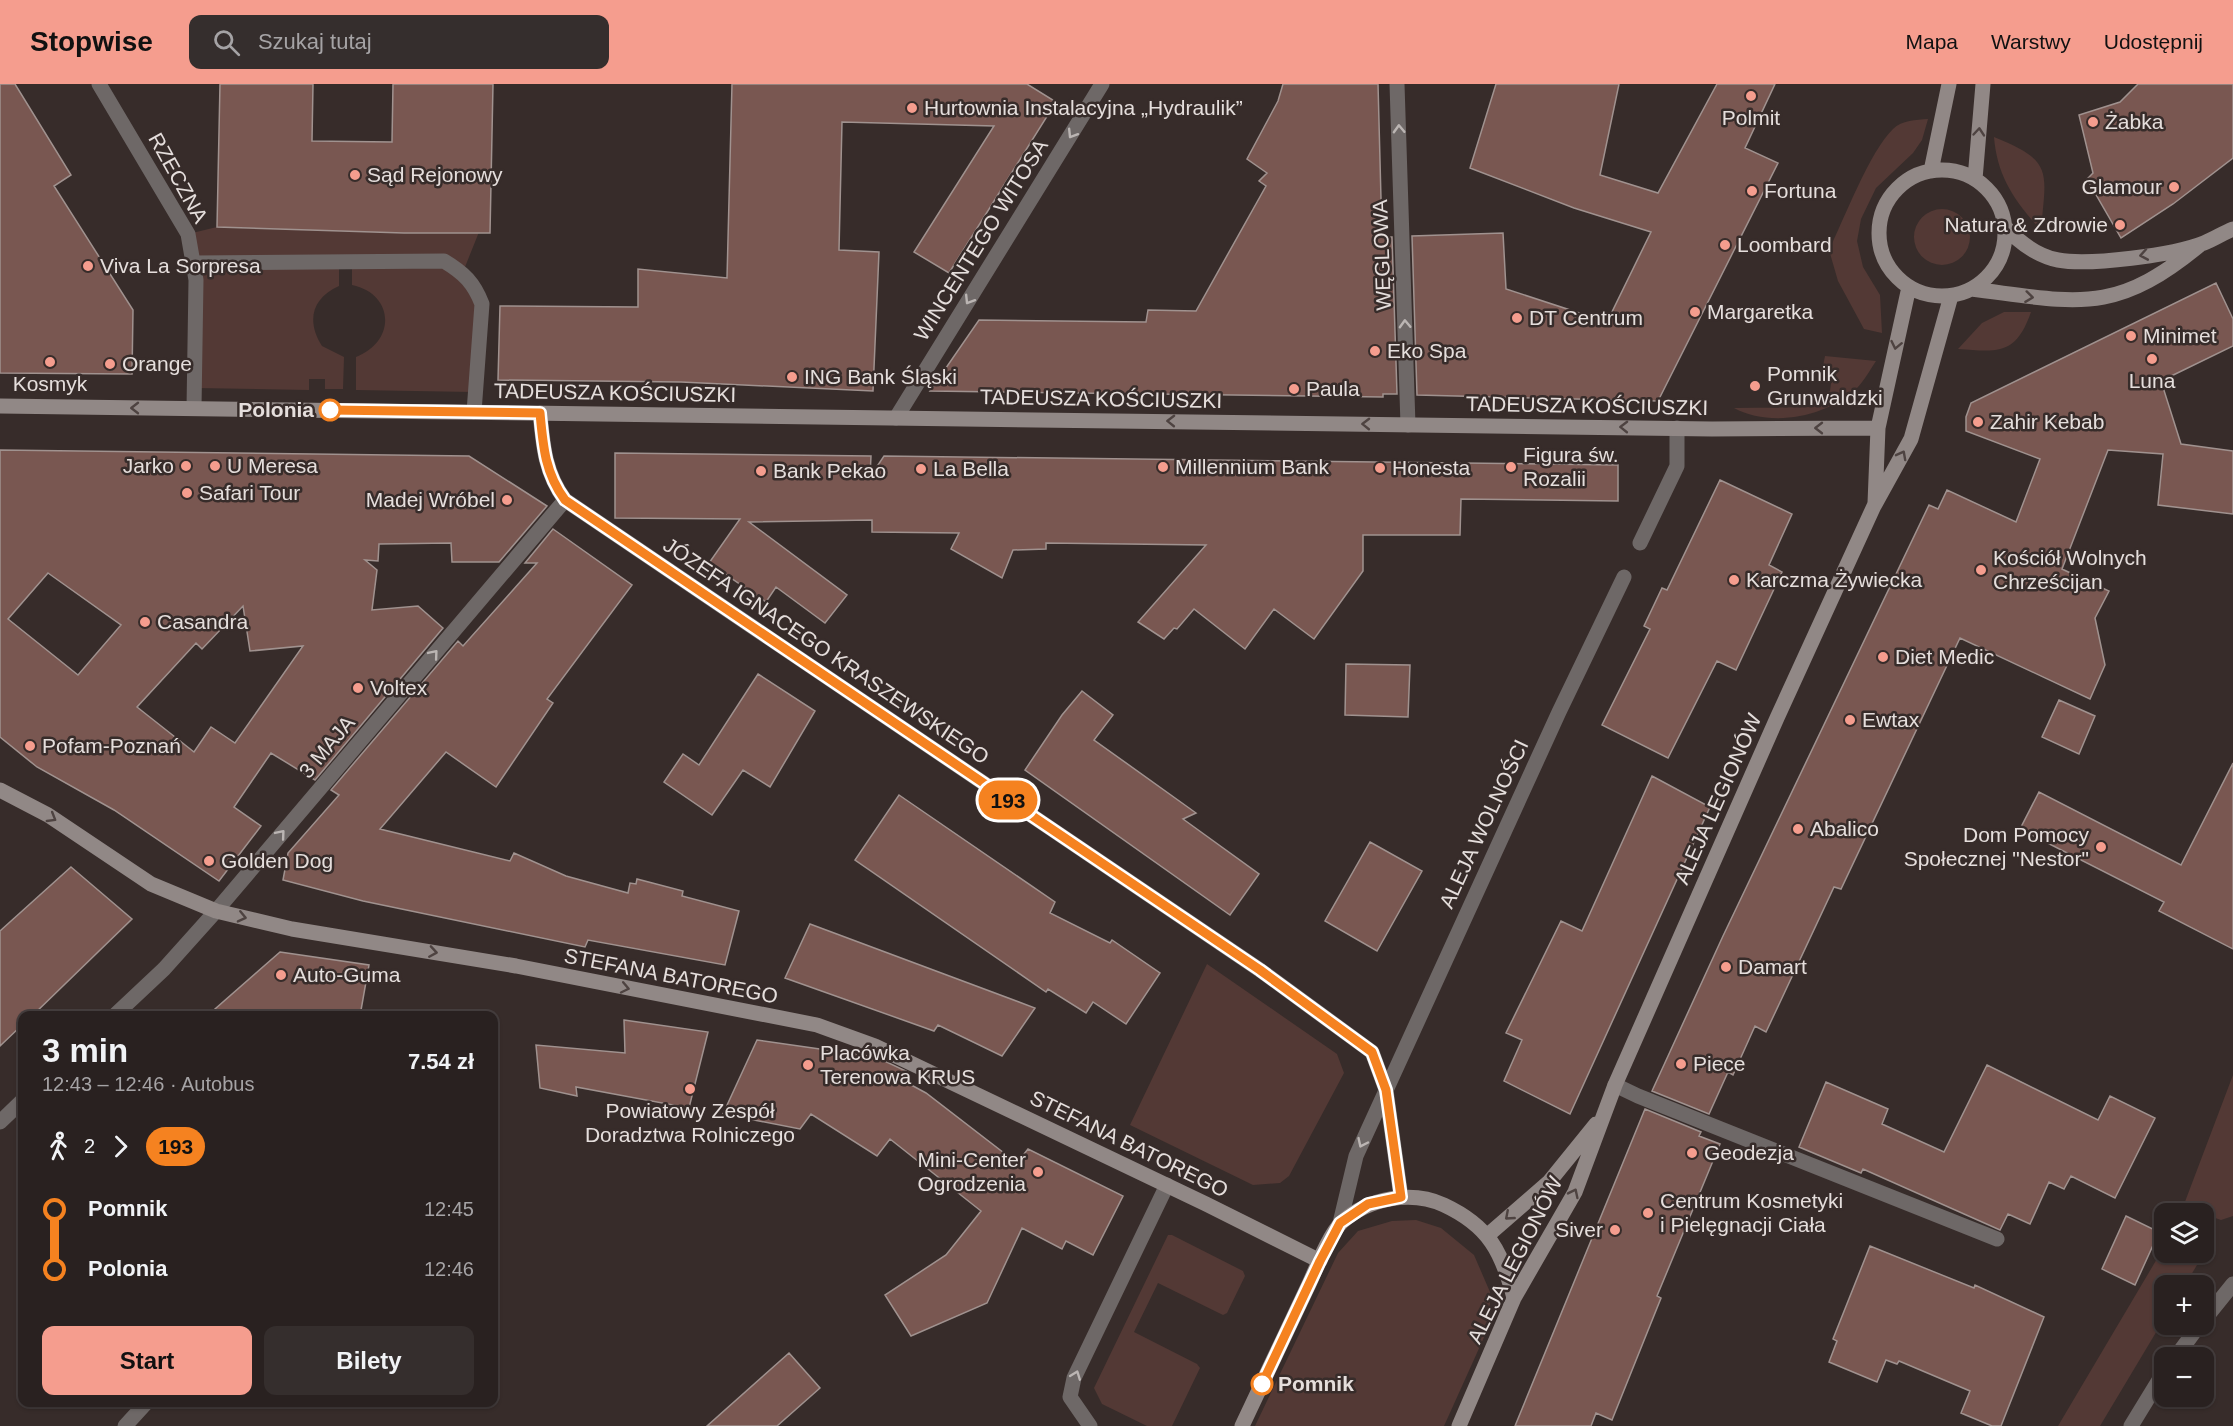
<!DOCTYPE html>
<html lang="pl">
<meta charset="utf-8">
<style>
body{margin:0;font-family:Arial,sans-serif;background:#352e2d;color:#f1f3f6;height:100vh;display:flex;flex-direction:column;font-size:22px;white-space:nowrap}
*{box-sizing:border-box;margin:0}
p{font-size:20px;color:#a5a3a5}
.icon{flex:none;width:33px;height:33px;fill:none;stroke:currentColor;stroke-width:2;stroke-linecap:round;stroke-linejoin:round}
.map{position:relative;flex:1;overflow:hidden}
.sheet{position:absolute;left:18px;top:927px;width:480px;height:396px;display:flex;flex-direction:column;background:#292120;border-radius:12px;box-shadow:0 2px 4px #0004,0 0 0 2px #453e3e}
.sheet>*{flex:none}
.badge{padding:0 12px;border-radius:20px;font-size:21px;line-height:39px}
.fabs{position:absolute;left:2154px;top:1119px;display:grid;gap:12px}
.fabs a{display:grid;place-items:center;width:60px;height:60px;border-radius:12px;background:#292120;box-shadow:0 2px 4px #0004,0 0 0 2px #453e3e;font-size:30px}
.map>.badge{position:absolute;translate:-50% -50%;box-shadow:0 0 0 3px #fff}
.legs{display:flex;align-items:center;gap:9px;height:66px;padding:0 24px;font-size:20px}
.legs p{margin-inline-start:auto}
.headline{display:flex;align-items:center;justify-content:space-between;height:102px;padding:0 24px}
h1{font-size:33px;font-weight:800;line-height:45px}
.action{display:flex;gap:12px;margin-top:auto;padding:12px 24px}
.action a{flex:1;height:69px;border-radius:12px;background:#f59d8e;color:#111;font-size:24px;font-weight:800;line-height:69px;text-align:center}
.action a+a{background:#352e2d;color:#f1f3f6}
ul{padding:0 24px;list-style:none}
li{display:flex;align-items:center;gap:21px;height:60px;font-size:22px}
li i{display:grid;place-items:center;width:9px;height:100%;margin:0 8px;background:currentColor}
li i::after{content:'';width:15px;height:15px;margin:-8px;border:4px solid;border-radius:50%;background:#292120}
li p{margin-inline-start:auto}
li:first-child i{background:linear-gradient(#0000 50%,currentColor 0)}
li:last-child i{background:linear-gradient(currentColor 50%,#0000 0)}
header{display:flex;align-items:center;gap:36px;box-sizing:border-box;height:84px;padding:0 30px;background:#f59d8e;color:#111}
header strong{font-size:28px}
nav{display:flex;gap:33px;margin-inline-start:auto;font-size:21px}
.search{width:420px;height:54px;background:#352e2d;display:flex;align-items:center;gap:15px;box-sizing:border-box;padding:0 21px;border-radius:12px;color:#a5a3a5;font-size:22px}
.map>svg:first-child{display:block}
.green{fill:#533935}
.building{fill:#795751;stroke:#a0928f;stroke-width:1.5;fill-rule:evenodd}
.lines{fill:none;stroke-linecap:round;stroke-linejoin:round}
.lane{stroke:#6e6867;stroke-width:15}
.street{stroke:#6e6867;stroke-width:15}
.secondary{stroke:#918886;stroke-width:15}
.oneway{stroke:#bbb5b3}
.oneway2{stroke:#4e4341}
.line-1-casing{stroke:#fff;stroke-width:14}
.line-1{stroke:#f58220;stroke-width:9}
.poi-dot{fill:#f59d8e;stroke:#372c2a;stroke-width:2}
.stop-1-dot{fill:#fff;stroke:#f58220;stroke-width:3}
.labels{text-anchor:middle;stroke-width:5;stroke-linejoin:round;paint-order:stroke}
.poi-label{font-size:21px;fill:#e5dedc;stroke:#372c2a;text-anchor:start}
.street-label{font-size:21px;fill:#e5dedc;stroke:#372c2a}
.stop-label{font-size:21px;font-weight:bold;fill:#e5dedc;stroke:#372c2a;text-anchor:end}
</style>
<header>
<strong>Stopwise</strong>
<div class="search"><svg class="icon" aria-label="search" viewBox="0 0 24 24"><circle cx="10" cy="10" r="6"/><path d="M15 15l6 6"/></svg>Szukaj tutaj</div>
<nav><a>Mapa</a><a>Warstwy</a><a>Udostępnij</a></nav>
</header>
<div class="map">
<svg width="2233" height="1342" viewBox="0 0 2233 1342">
<rect width="100%" height="100%" fill="#372c2a"/>
<path class="green" d="M1928 35 1922 56 1913 69 1876 104 1861 135 1857 157 1863 183 1880 211 1882 249 1864 245 1838 197 1829 166C1844 135 1870 67 1893 45 1902 36 1916 36 1928 35Z
M1994 53C2054 77 2046 87 2041 146 2015 118 1997 92 1994 53Z
M1914 153a28 28 0 1 1 56 0a28 28 0 1 1-56 0Z
M217 143 404 149 479 148 463 188 444 177 193 179 188 150Z
M339 180V202C312 214 306 237 322 262L344 273 343 305H325V295H309V306L196 304V181Z
M352 180H444L480 220 473 308 356 306V273C396 258 395 210 352 201Z
M2004 228H2031C2016 271 1999 268 1958 265L1982 239Z
M1825 272 1876 277C1870 286 1864 297 1857 304 1827 333 1771 344 1734 324L1814 323 1815 312 1830 307 1832 292 1823 282Z
M1207 880 1337 970 1344 989 1289 1092 1280 1099 1253 1101 1130 1041Z
M2233 991V1132L2221 1136 2183 1123Z
M1416 1136 1441 1144 1474 1171 1490 1208V1240L1444 1342H1255L1338 1169 1358 1147 1392 1137Z
M1168 1151H1172L1243 1187 1245 1192 1227 1229 1223 1231 1158 1199 1134 1248 1197 1280 1200 1284 1172 1342H1147L1102 1320 1094 1304Z
M2164 1163V1168L2200 1169 2203 1171 2185 1201 2164 1202V1235L2100 1342H2058Z"/>
<path class="building" d="M0 0H15L71 91 54 102 133 226 132 290 0 289Z
M220 0H313L312 57 392 58 393 0H493L490 149H404L217 143Z
M732 0H1027L1056 18 949 189 914 168 994 42 842 38 839 166 879 168 873 307 681 298 498 296 500 222 638 223V185L727 194Z
M1283 0H1378L1382 153H1392L1397 310H1383V313L930 307 979 236 1146 238 1148 226 1196 227 1266 102 1259 97 1267 89 1247 75 1278 17Z
M1496 0H1619L1600 91 1658 109 1717 0H1775L1745 64 1778 79 1658 317 1417 311 1412 152 1503 149 1506 205 1607 238 1651 148 1574 124 1470 84Z
M2138 0H2233V74L2173 120 2121 154 2087 95 2093 89 2079 31 2120 18Z
M2216 199 2233 235V262L2161 297 2181 360 2233 367V430L2158 421 2163 370 2108 366 2062 485 2109 507 2095 534 2105 581 2090 615 1960 554 1841 805 1834 803 1766 948 1755 942 1733 991 1728 988 1709 1030 1652 1007 1723 852 1929 421 1938 425 1947 406 2016 438 2040 375 1966 347V333L1971 319Z
M0 366 469 372 547 422 499 478H452L451 459 379 460 378 477 365 476 377 486 372 526 418 522 443 544 315 696 271 669 234 723 261 742 219 797 114 726 37 683 0 653ZM48 489 121 541 78 591 8 535ZM243 522 250 567 303 562 235 659 211 643 194 668 137 623 196 559 202 565Z
M615 369 871 372 870 393 884 372 1618 381V417L1461 415 1460 451H1363V487L1314 555 1274 525 1245 565 1194 525 1177 545 1174 544 1164 555 1138 538 1206 461 1046 459V465L1013 466 1002 494 951 465 959 449 872 448V436L749 438 847 511 825 539 776 503 766 518 709 479 740 435 615 434Z
M1720 396 1792 430 1769 481 1782 488 1736 586 1717 577 1668 674 1602 641 1650 545 1644 542 1662 504 1667 506Z
M553 445 632 501 547 615 553 619 496 703 446 668 380 745 510 777 514 769 566 792 628 809 630 799 636 800 637 795 683 807 682 812 739 827 725 881 588 856 585 863 363 817 283 796 288 769 339 711 331 706 458 557 463 562 537 479H525Z
M1346 580 1410 581 1408 633 1345 631Z
M758 590 815 627 770 703 743 686 712 731 664 698 683 670 699 681Z
M1082 607 1113 631 1094 656 1196 729 1183 735 1259 790 1230 831 1025 686 1062 631Z
M2059 616 2095 632 2079 670 2042 653Z
M2233 679V865L2159 827 2164 818 2020 745 2039 708 2181 781Z
M1652 692 1710 723 1570 1030 1504 997 1522 956 1506 949 1561 837 1582 847Z
M899 711 1055 818 1050 829 1110 859 1112 856 1160 889 1126 940 1093 918 1086 929 1048 905 1046 908 855 776Z
M1370 758 1422 787 1377 867 1325 837Z
M71 783 132 835 32 932H22V941L0 962V847Z
M810 840 1035 924 1002 972 938 941 934 947 785 894Z
M280 868 369 881 360 932H207Z
M624 936 708 948 689 1024 576 1003 577 1012 540 1004 536 961 625 969Z
M757 956 876 973 908 988 902 996 926 1009 1017 1079 1028 1065 1123 1112 1093 1171 1066 1157 1062 1165 1022 1144 987 1219 911 1252 885 1211 946 1171 981 1127 890 1055 877 1072 811 1030 800 1045 723 1030Z
M1987 981 2098 1036 2110 1012 2155 1034 2115 1114 2071 1092 2064 1105 2049 1098 2030 1140 2008 1130 2000 1146 1863 1085 1861 1089 1799 1063 1826 998 1888 1025 1882 1040 1944 1068Z
M1645 1025 1701 1048 1699 1052 1720 1060 1657 1212 1661 1214 1612 1336 1596 1329 1591 1342H1515Z
M2126 1132 2159 1148 2135 1201 2102 1185Z
M1870 1162 1974 1204 1975 1201 2044 1233 2001 1342H1992L1961 1329 1970 1307 1899 1277 1897 1280 1886 1276 1877 1298 1829 1278 1837 1257 1833 1255Z
M789 1269 820 1304 777 1342H707Z"/>
<g class="lines">
<path class="lane" d="M193 179 444 177C464 189 474 199 482 220L474 328
M1615 1001 1638 1012 1997 1155
M1090 1342 1070 1313 1074 1294 1167 1101"/>
<path class="street" d="M99 0 188 150 196 196 194 324
M1397 0 1408 341
M540 329C543 362 545 389 565 416L1260 886 1372 968 1386 1006 1401 1113
M896 334 1102 0
M1640 459 1677 382V344
M114 932 164 885 216 827 565 416
M0 1038 22 1017
M1340 1139 1356 1072 1559 628 1624 493
M2204 1236 2233 1200
M2175 1274 2200 1240
M125 1342 147 1318
M2131 1342 2164 1288"/>
<path class="secondary" d="M1879 149a63 63 0 1 1 126 0a63 63 0 1 1-126 0Z
M1931 87 1949 0
M1975 95 1983 0
M2004 142C2019 158 2036 172 2058 176 2089 182 2174 171 2204 159 2214 155 2223 149 2233 145
M1971 205C2077 218 2113 233 2201 160
M0 322 1712 345 1878 344
M1875 419 1878 344 1909 203
M0 706 48 731 151 800 216 827 292 845 516 882 817 941 875 962 1206 1120 1320 1177
M1488 1151 1549 1098 1596 1040
M1242 1342C1265 1294 1287 1246 1310 1198 1317 1182 1330 1149 1342 1138 1369 1114 1411 1106 1444 1121 1489 1142 1502 1168 1514 1214
M1459 1342 1514 1214 1575 1108 1615 1001 1777 634 1874 422 1911 355 1951 212"/>
</g>
<defs><path id="oneway-chevron" d="M-2-3.5L2.5 0L-2 3.5" fill="none" stroke-width="1.6" stroke-linecap="round" stroke-linejoin="round" transform="scale(1.5)"/></defs>
<g class="oneway">
<use href="#oneway-chevron" transform="translate(1399 45) rotate(-92)"/>
<use href="#oneway-chevron" transform="translate(1072 50) rotate(122)"/>
<use href="#oneway-chevron" transform="translate(969 216) rotate(122)"/>
<use href="#oneway-chevron" transform="translate(1405 240) rotate(-92)"/>
<use href="#oneway-chevron" transform="translate(434 570) rotate(-50)"/>
<use href="#oneway-chevron" transform="translate(281 750) rotate(-50)"/>
<use href="#oneway-chevron" transform="translate(1362 1059) rotate(115)"/>
<use href="#oneway-chevron" transform="translate(1076 1291) rotate(-69)"/>
</g>
<g class="oneway2">
<use href="#oneway-chevron" transform="translate(1979 48) rotate(-85)"/>
<use href="#oneway-chevron" transform="translate(2144 171) rotate(170)"/>
<use href="#oneway-chevron" transform="translate(2029 213) rotate(7)"/>
<use href="#oneway-chevron" transform="translate(1896 261) rotate(102)"/>
<use href="#oneway-chevron" transform="translate(135 324) rotate(-180)"/>
<use href="#oneway-chevron" transform="translate(1171 337) rotate(-179)"/>
<use href="#oneway-chevron" transform="translate(1366 340) rotate(-179)"/>
<use href="#oneway-chevron" transform="translate(1624 343) rotate(-179)"/>
<use href="#oneway-chevron" transform="translate(1819 344) rotate(180)"/>
<use href="#oneway-chevron" transform="translate(1902 371) rotate(-62)"/>
<use href="#oneway-chevron" transform="translate(52 734) rotate(31)"/>
<use href="#oneway-chevron" transform="translate(242 833) rotate(13)"/>
<use href="#oneway-chevron" transform="translate(433 868) rotate(9)"/>
<use href="#oneway-chevron" transform="translate(625 904) rotate(12)"/>
<use href="#oneway-chevron" transform="translate(1574 1109) rotate(-64)"/>
<use href="#oneway-chevron" transform="translate(1509 1132) rotate(139)"/>
</g>
<g class="lines">
<defs>
<path id="line-1" d="M330 326 540 329C543 362 545 389 565 416L1260 886 1372 968 1386 1006 1401 1113 1368 1120 1340 1139 1320 1177 1262 1300"/>
</defs>
<use href="#line-1" class="line-1-casing"/>
<use href="#line-1" class="line-1"/>
</g>
<g class="poi-dot">
<circle cx="1751" cy="12" r="6"/>
<circle cx="912" cy="24" r="6"/>
<circle cx="2093" cy="38" r="6"/>
<circle cx="355" cy="91" r="6"/>
<circle cx="2174" cy="103" r="6"/>
<circle cx="1752" cy="107" r="6"/>
<circle cx="2120" cy="141" r="6"/>
<circle cx="1725" cy="161" r="6"/>
<circle cx="88" cy="182" r="6"/>
<circle cx="1695" cy="228" r="6"/>
<circle cx="1517" cy="234" r="6"/>
<circle cx="2131" cy="252" r="6"/>
<circle cx="1375" cy="267" r="6"/>
<circle cx="2152" cy="275" r="6"/>
<circle cx="50" cy="278" r="6"/>
<circle cx="110" cy="280" r="6"/>
<circle cx="792" cy="293" r="6"/>
<circle cx="1755" cy="302" r="6"/>
<circle cx="1294" cy="305" r="6"/>
<circle cx="1978" cy="338" r="6"/>
<circle cx="186" cy="382" r="6"/>
<circle cx="215" cy="382" r="6"/>
<circle cx="1163" cy="383" r="6"/>
<circle cx="1511" cy="383" r="6"/>
<circle cx="1380" cy="384" r="6"/>
<circle cx="921" cy="385" r="6"/>
<circle cx="761" cy="387" r="6"/>
<circle cx="187" cy="409" r="6"/>
<circle cx="507" cy="416" r="6"/>
<circle cx="1981" cy="486" r="6"/>
<circle cx="1734" cy="496" r="6"/>
<circle cx="145" cy="538" r="6"/>
<circle cx="1883" cy="573" r="6"/>
<circle cx="358" cy="604" r="6"/>
<circle cx="1850" cy="636" r="6"/>
<circle cx="30" cy="662" r="6"/>
<circle cx="1798" cy="745" r="6"/>
<circle cx="2101" cy="763" r="6"/>
<circle cx="209" cy="777" r="6"/>
<circle cx="1726" cy="883" r="6"/>
<circle cx="281" cy="891" r="6"/>
<circle cx="1681" cy="980" r="6"/>
<circle cx="808" cy="981" r="6"/>
<circle cx="690" cy="1005" r="6"/>
<circle cx="1692" cy="1069" r="6"/>
<circle cx="1038" cy="1088" r="6"/>
<circle cx="1648" cy="1129" r="6"/>
<circle cx="1615" cy="1146" r="6"/>
</g>
<g class="stop-1-dot">
<circle cx="330" cy="326" r="10"/>
<circle cx="1262" cy="1300" r="10"/>
</g>
<g class="labels">
<g class="poi-label">
<text x="924" y="31">Hurtownia Instalacyjna „Hydraulik”</text>
<text x="1751" y="41" text-anchor="middle">Polmit</text>
<text x="2105" y="45">Żabka</text>
<text x="367" y="98">Sąd Rejonowy</text>
<text x="2162" y="110" text-anchor="end">Glamour</text>
<text x="1764" y="114">Fortuna</text>
<text x="2108" y="148" text-anchor="end">Natura &amp; Zdrowie</text>
<text x="1737" y="168">Loombard</text>
<text x="100" y="189">Viva La Sorpresa</text>
<text x="1707" y="235">Margaretka</text>
<text x="1529" y="241">DT Centrum</text>
<text x="2143" y="259">Minimet</text>
<text x="1387" y="274">Eko Spa</text>
<text x="122" y="287">Orange</text>
<text x="1767" y="297">Pomnik<tspan x="1767" dy="24">Grunwaldzki</tspan></text>
<text x="804" y="300">ING Bank Śląski</text>
<text x="2152" y="304" text-anchor="middle">Luna</text>
<text x="50" y="307" text-anchor="middle">Kosmyk</text>
<text x="1306" y="312">Paula</text>
<text x="1990" y="345">Zahir Kebab</text>
<text x="1523" y="378">Figura św.<tspan x="1523" dy="24">Rozalii</tspan></text>
<text x="174" y="389" text-anchor="end">Jarko</text>
<text x="227" y="389">U Meresa</text>
<text x="1175" y="390">Millennium Bank</text>
<text x="1392" y="391">Honesta</text>
<text x="933" y="392">La Bella</text>
<text x="773" y="394">Bank Pekao</text>
<text x="199" y="416">Safari Tour</text>
<text x="495" y="423" text-anchor="end">Madej Wróbel</text>
<text x="1993" y="481">Kościół Wolnych<tspan x="1993" dy="24">Chrześcijan</tspan></text>
<text x="1746" y="503">Karczma Żywiecka</text>
<text x="157" y="545">Casandra</text>
<text x="1895" y="580">Diet Medic</text>
<text x="370" y="611">Voltex</text>
<text x="1862" y="643">Ewtax</text>
<text x="42" y="669">Pofam-Poznań</text>
<text x="1810" y="752">Abalico</text>
<text x="2089" y="758" text-anchor="end">Dom Pomocy<tspan x="2089" dy="24">Społecznej "Nestor"</tspan></text>
<text x="221" y="784">Golden Dog</text>
<text x="1738" y="890">Damart</text>
<text x="293" y="898">Auto-Guma</text>
<text x="820" y="976">Placówka<tspan x="820" dy="24">Terenowa KRUS</tspan></text>
<text x="1693" y="987">Piece</text>
<text x="690" y="1034" text-anchor="middle">Powiatowy Zespół<tspan x="690" dy="24">Doradztwa Rolniczego</tspan></text>
<text x="1704" y="1076">Geodezja</text>
<text x="1026" y="1083" text-anchor="end">Mini-Center<tspan x="1026" dy="24">Ogrodzenia</tspan></text>
<text x="1660" y="1124">Centrum Kosmetyki<tspan x="1660" dy="24">i Pielęgnacji Ciała</tspan></text>
<text x="1603" y="1153" text-anchor="end">Siver</text>
</g>
<g class="street-label">
<text transform="translate(178 94) rotate(61)" y="7">RZECZNA</text>
<text transform="translate(981 156) rotate(-58)" y="7">WINCENTEGO WITOSA</text>
<text transform="translate(1382 171) rotate(-92)" y="7">WĘGLOWA</text>
<text transform="translate(615 309) rotate(1)" y="7">TADEUSZA KOŚCIUSZKI</text>
<text transform="translate(1101 315) rotate(1)" y="7">TADEUSZA KOŚCIUSZKI</text>
<text transform="translate(1587 322) rotate(1)" y="7">TADEUSZA KOŚCIUSZKI</text>
<text transform="translate(826 567) rotate(34)" y="7">JÓZEFA IGNACEGO KRASZEWSKIEGO</text>
<text transform="translate(327 663) rotate(-50)" y="7">3 MAJA</text>
<text transform="translate(1718 715) rotate(-66)" y="7">ALEJA LEGIONÓW</text>
<text transform="translate(1484 740) rotate(-65)" y="7">ALEJA WOLNOŚCI</text>
<text transform="translate(671 892) rotate(11)" y="7">STEFANA BATOREGO</text>
<text transform="translate(1129 1060) rotate(26)" y="7">STEFANA BATOREGO</text>
<text transform="translate(1515 1176) rotate(-63)" y="7">ALEJA LEGIONÓW</text>
</g>
<g class="stop-label">
<text x="314" y="333">Polonia</text>
<text x="1278" y="1307" text-anchor="start">Pomnik</text>
</g>
</g>
</svg>
<div class="fabs">
<a><svg class="icon" aria-label="layers" viewBox="0 0 24 24"><path d="M12 4l9 5-9 5-9-5zM3 14l9 5 9-5"/></svg></a>
<a>+</a>
<a>−</a>
</div>
<b class="badge" style="left:1008px;top:716px;background:#f58220;color:#111">193</b>
<section class="sheet">
<div class="headline"><div><h1>3 min</h1><p>12:43 – 12:46 · Autobus</p></div><b>7.54 zł</b></div>
<div class="legs"><svg class="icon" aria-label="walk" viewBox="0 0 24 24"><circle cx="13" cy="4" r="2"/><path d="M13 8l-2 6 4 7M11 14l-3 7M7 12l3-4h3l4 4"/></svg>2<svg class="icon" aria-label="forward" viewBox="0 0 24 24"><path d="M9 5l7 7-7 7"/></svg><b class="badge" style="background:#f58220;color:#111">193</b></div>
<ul>
<li><i style="color:#f58220"></i><b>Pomnik</b><p>12:45</p></li>
<li><i style="color:#f58220"></i><b>Polonia</b><p>12:46</p></li>
</ul>
<div class="action"><a>Start</a><a>Bilety</a></div>
</section>
</div>
